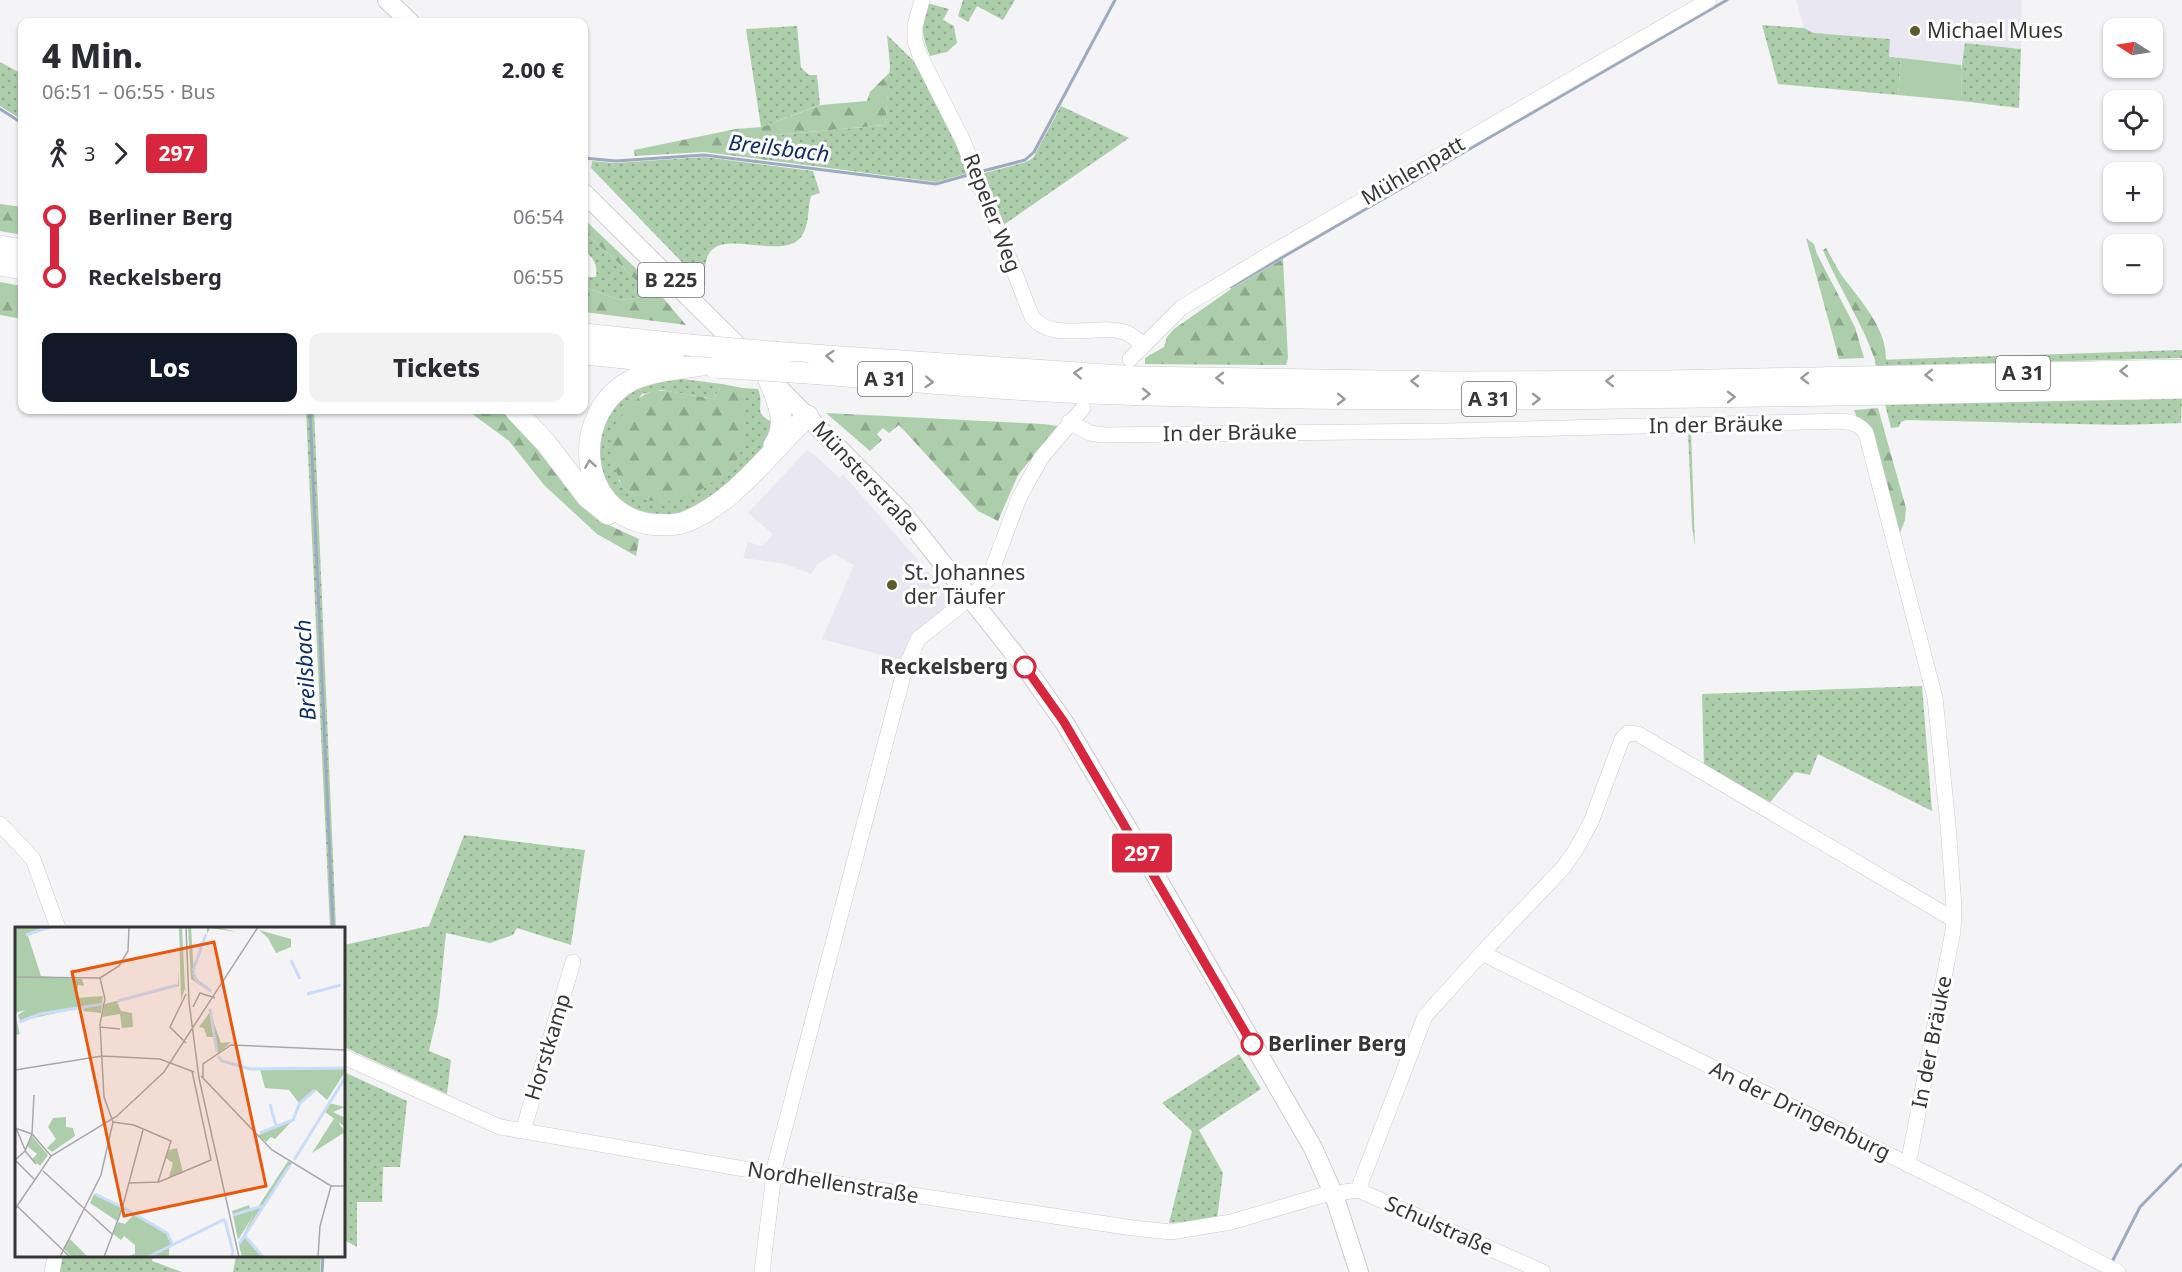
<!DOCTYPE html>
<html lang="de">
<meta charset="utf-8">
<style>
body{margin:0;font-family:"Noto Sans",sans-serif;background:#f2f2f3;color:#2b2b33;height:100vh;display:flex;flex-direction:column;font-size:22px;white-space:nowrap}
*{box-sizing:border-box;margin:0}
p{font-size:20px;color:#7c7c81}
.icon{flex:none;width:33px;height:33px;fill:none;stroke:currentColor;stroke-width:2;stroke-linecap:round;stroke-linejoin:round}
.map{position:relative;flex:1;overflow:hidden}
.drawer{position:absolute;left:18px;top:18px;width:570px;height:396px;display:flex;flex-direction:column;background:#fff;border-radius:12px;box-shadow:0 2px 4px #0004}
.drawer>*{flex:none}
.badge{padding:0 12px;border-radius:4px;font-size:21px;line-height:39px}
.needle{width:39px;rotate:282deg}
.buttons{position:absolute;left:2103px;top:18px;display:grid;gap:12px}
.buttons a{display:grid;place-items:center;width:60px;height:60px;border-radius:12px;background:#fff;box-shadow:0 2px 4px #0004;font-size:30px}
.map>.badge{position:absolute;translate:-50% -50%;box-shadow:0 0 0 3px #fff}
.legs{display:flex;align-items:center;gap:9px;height:66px;padding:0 24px;font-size:20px}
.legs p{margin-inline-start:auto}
.headline{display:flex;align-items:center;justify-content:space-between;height:102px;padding:0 24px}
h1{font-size:33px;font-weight:800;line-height:45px}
.action{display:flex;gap:12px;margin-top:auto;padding:12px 24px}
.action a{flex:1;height:69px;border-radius:12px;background:#111827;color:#fff;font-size:24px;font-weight:800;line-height:69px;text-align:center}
.action a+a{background:#f2f2f3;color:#2b2b33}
ul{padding:0 24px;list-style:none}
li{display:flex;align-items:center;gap:21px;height:60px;font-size:22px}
li i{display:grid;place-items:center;width:9px;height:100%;margin:0 8px;background:currentColor}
li i::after{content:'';width:15px;height:15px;margin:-8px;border:4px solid;border-radius:50%;background:#fff}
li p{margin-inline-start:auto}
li:first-child i{background:linear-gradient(#0000 50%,currentColor 0)}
li:last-child i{background:linear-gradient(currentColor 50%,#0000 0)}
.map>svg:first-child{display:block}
.built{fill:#e9e8f2}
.grass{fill:url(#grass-dots)}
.forest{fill:url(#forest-firs)}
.pitch{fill:#adceab}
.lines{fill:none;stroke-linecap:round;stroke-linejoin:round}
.stream{stroke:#9daac0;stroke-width:3}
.minor-casing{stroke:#cbcbce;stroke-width:16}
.major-casing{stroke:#cbcbce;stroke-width:20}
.highway-casing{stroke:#cbcbce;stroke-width:22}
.minor{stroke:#fff;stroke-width:15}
.major{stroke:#fff;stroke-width:18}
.highway{stroke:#fff;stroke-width:21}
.highway-bridge-casing{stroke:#cbcbce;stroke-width:22;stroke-linecap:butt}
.highway-bridge{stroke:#fff;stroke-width:21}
.oneway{stroke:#9a9a9b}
.line-1-casing{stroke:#fff;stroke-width:14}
.line-1{stroke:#d7263d;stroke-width:9}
.poi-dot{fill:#5d5b28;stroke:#fff;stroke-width:2}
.stop-1-dot{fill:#fff;stroke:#d7263d;stroke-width:3}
.labels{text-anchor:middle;stroke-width:6;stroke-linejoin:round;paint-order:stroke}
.shield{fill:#fff;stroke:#727273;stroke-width:1.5}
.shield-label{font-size:20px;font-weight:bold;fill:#363637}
.poi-label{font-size:21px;fill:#363637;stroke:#fff;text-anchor:start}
.street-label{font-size:21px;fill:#363637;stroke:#fff}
.stop-label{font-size:21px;font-weight:bold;fill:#363637;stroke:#fff;text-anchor:end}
.water-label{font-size:22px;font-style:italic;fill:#0c2d68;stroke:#fff}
.inset-river{fill:none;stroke:#c9dcfb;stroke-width:3}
.inset-road{fill:none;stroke:#a8a8aa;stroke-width:1.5}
.view{fill:#e8590c;fill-opacity:0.15;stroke:#e8590c;stroke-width:3}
.inset-edge{fill:none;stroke:#363637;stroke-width:3}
</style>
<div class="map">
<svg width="2182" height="1272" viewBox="0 0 2182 1272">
<defs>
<pattern id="grass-dots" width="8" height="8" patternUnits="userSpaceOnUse" patternTransform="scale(1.5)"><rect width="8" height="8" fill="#adceab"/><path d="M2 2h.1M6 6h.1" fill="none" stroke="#8ea88c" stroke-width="1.8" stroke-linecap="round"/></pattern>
<pattern id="forest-firs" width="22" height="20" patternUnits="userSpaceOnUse" patternTransform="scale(1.5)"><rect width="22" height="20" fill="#adceab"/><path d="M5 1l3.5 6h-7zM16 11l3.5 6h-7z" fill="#8ea88c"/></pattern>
</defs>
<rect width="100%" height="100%" fill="#f4f4f7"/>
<path class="built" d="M1796 0H2022L2021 49 1966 43 1961 65 1889 57 1890 39 1814 33 1804 28Z
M807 450 814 454 839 478 843 474 956 604 904 661 822 639 854 565 834 554 817 565 811 574 785 564 743 558 748 542 762 546 773 534 748 513Z"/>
<path class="grass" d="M963 0H1015L1003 20 977 6 968 22 958 16Z
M927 3 949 9 943 20 954 26 957 43 947 52 930 56C921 34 921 26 927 3Z
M1762 25 1804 28 1814 33 1890 39 1889 57 1901 58 1898 95 1778 84Z
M797 26 801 68 809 75H817L820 105 761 127 746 29Z
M887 35 918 65 957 146 968 173 936 182 767 160 765 136 885 125 890 66Z
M1965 43 2021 49 2019 108 1962 101 1961 70Z
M0 62 22 74V120L0 106Z
M1061 106 1129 138 1002 226 981 174 1026 162 1033 158Z
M704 157 813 171 820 193 811 196C807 210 810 225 801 237 782 262 717 225 707 258 704 266 705 277 705 286L591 168 592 161 615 163Z
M584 232 621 265 645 290 644 297 620 300 584 287V277H596C598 264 593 258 584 250Z
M2182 350V358L1876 366 1875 360Z
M674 378 722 384 714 399 661 390 642 394 613 435 619 481C626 492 638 495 649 500L743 388 758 389C766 407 749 414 778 424L763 451 715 500 671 520 621 507 594 463 607 409 642 383Z
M2182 397 2181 423 2122 425 1906 420 1901 422 1899 427 1891 428 1885 404Z
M306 410H314L336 928H330Z
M1691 430 1695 546 1692 527 1688 431Z
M1922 686 1932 811 1818 754 1810 775 1795 772 1767 806 1704 768 1702 694Z
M464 835 585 850 571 945 517 928 513 935 490 943 446 933 438 1012 429 1051 451 1060 447 1094 344 1047V945L429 926Z
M1239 1054 1261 1089 1199 1130 1223 1173 1217 1219 1169 1223 1192 1131 1162 1103Z
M344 1072 407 1101 400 1167H383L382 1202H357V1247L344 1240Z
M61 1256H153L152 1261 182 1272H58Z
M236 1256H321L320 1272H233Z"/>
<path class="forest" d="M890 72 885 125 765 136 767 160 704 152 635 156 634 150 736 129 761 127 821 105 867 101 870 92Z
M0 204 22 207V235L0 231Z
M584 219 648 280 686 325 584 312V287L620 300 644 297 645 290 621 265 584 232Z
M1806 238 1814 244 1817 254 1855 327 1864 358 1839 359Z
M1826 248C1831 256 1835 265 1840 273 1858 298 1887 327 1886 360H1875C1862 322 1839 288 1823 250Z
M1283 259 1288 358 1286 365 1145 364V358L1164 347 1167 337 1174 329 1231 289Z
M0 282 22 286V319L0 315Z
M722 384 743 388C744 409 750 431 741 452 731 475 686 503 661 502 647 502 634 494 623 487 615 475 611 447 613 432 615 417 639 394 654 391 667 389 699 397 714 399Z
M1878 408 1906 508 1905 520 1899 536 1854 410Z
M467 410H503L516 421 588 511 600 521 639 539 636 556 597 534 544 485 509 441Z
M826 413 1043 424 1058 426 1018 475 998 521 978 511 899 425 889 433 883 428 877 434 882 440 870 451Z"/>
<path class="pitch" d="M1901 58 1961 65 1962 101 1898 95Z"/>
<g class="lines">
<path class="stream" d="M0 109 22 123
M584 158 616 161 704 155 936 184 968 175
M983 171 1025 160 1034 152 1115 0
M1231 287 1727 0
M310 410 333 928
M2113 1260 2140 1207 2182 1164
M322 1272 323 1256"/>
<defs>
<path id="minor" d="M922 0 915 26V41L920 56 963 141 1032 317C1054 344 1098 322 1127 333 1133 336 1138 341 1143 344
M1130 359 1181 308 1273 252 1709 0
M1069 422 1090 433 1103 435 1446 431 1843 421C1854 423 1860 425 1866 433L1935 698 1948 825 1954 907 1953 931 1908 1165
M0 824 33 859 58 928
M1482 953 1966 1193 2118 1272
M344 1057 500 1127 773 1174 1133 1228 1171 1232 1231 1222 1323 1195 1358 1190 1543 1272
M523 1131 573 962
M1358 1190 1425 1016 1482 953 1563 868 1575 851 1591 822 1622 739 1628 733 1638 734 1953 919
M52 1272 55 1256
M762 1272 775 1165 904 672 918 639 971 597 989 578 1019 498 1041 458 1083 408"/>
<path id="major" d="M387 0 410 22
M584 193 747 355
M768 377 901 511 1028 671 1064 722 1146 859 1313 1148 1334 1195 1359 1272"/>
<path id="highway" d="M0 246 22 250
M0 265 22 269
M584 334 689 345
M784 353 1136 377 1448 382 1669 381 2182 370
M584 354 676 363
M703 365C681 369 653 370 632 380 570 412 576 512 649 524 661 525 674 526 685 522 736 502 769 452 808 416
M808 373C902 380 996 390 1090 393 1454 406 1818 395 2182 388
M767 375C776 397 790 424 774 445
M515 410 546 443 587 497 608 514"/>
</defs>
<use href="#minor" class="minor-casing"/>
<use href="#major" class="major-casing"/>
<use href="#highway" class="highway-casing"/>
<use href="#minor" class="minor"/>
<use href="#major" class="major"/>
<use href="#highway" class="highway"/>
<defs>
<path id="highway-bridge" d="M689 345 784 353
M715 367 808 373"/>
</defs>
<use href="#highway-bridge" class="highway-bridge-casing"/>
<use href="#highway-bridge" class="highway-bridge"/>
</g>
<defs><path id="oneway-chevron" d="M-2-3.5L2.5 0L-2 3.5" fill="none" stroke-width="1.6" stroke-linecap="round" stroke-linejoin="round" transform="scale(1.5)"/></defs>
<g class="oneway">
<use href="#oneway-chevron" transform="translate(830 356) rotate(-176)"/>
<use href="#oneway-chevron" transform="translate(2124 371) rotate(179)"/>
<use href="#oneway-chevron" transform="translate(1078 373) rotate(-176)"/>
<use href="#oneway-chevron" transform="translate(1929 375) rotate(179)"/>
<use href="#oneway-chevron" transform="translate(1220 378) rotate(-179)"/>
<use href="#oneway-chevron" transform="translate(1805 378) rotate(179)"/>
<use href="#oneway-chevron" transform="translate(1415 381) rotate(-179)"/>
<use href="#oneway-chevron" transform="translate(1610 381) rotate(180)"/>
<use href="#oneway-chevron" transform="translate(929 382) rotate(4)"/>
<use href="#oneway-chevron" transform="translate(1146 394) rotate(1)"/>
<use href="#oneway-chevron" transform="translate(1731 397) rotate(-1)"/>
<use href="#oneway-chevron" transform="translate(1341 399) rotate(1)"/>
<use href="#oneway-chevron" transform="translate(1536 399)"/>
<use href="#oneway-chevron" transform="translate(590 464) rotate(-99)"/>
</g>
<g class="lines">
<defs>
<path id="line-1" d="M1025 667 1064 722 1252 1044"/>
</defs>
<use href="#line-1" class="line-1-casing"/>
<use href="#line-1" class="line-1"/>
</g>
<g class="poi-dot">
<circle cx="1915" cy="31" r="6"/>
<circle cx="892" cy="585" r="6"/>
</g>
<g class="stop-1-dot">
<circle cx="1025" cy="667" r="10"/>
<circle cx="1252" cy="1044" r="10"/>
</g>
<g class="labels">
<g class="shield">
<rect x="638" y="263" width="66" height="34" rx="4.5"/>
<rect x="1996" y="356" width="54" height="34" rx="4.5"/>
<rect x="858" y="362" width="54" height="34" rx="4.5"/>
<rect x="1462" y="382" width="54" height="34" rx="4.5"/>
</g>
<g class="shield-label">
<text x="671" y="287">B 225</text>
<text x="2023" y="380">A 31</text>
<text x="885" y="386">A 31</text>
<text x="1489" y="406">A 31</text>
</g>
<g class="poi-label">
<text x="1927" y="38">Michael Mues</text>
<text x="904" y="580">St. Johannes<tspan x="904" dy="24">der Täufer</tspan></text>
</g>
<g class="street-label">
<text transform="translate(1413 171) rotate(-30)" y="7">Mühlenpatt</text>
<text transform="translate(992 213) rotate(69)" y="7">Repeler Weg</text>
<text transform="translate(1716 425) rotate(-1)" y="7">In der Bräuke</text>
<text transform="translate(1230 433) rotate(-1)" y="7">In der Bräuke</text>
<text transform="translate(866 478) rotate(47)" y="7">Münsterstraße</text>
<text transform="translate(1932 1042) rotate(-79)" y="7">In der Bräuke</text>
<text transform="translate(548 1047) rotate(-73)" y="7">Horstkamp</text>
<text transform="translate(1800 1111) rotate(26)" y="7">An der Dringenburg</text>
<text transform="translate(833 1183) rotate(9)" y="7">Nordhellenstraße</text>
<text transform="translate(1439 1226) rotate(24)" y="7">Schulstraße</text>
</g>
<g class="stop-label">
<text x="1008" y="674">Reckelsberg</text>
<text x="1268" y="1051" text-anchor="start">Berliner Berg</text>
</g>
<g class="water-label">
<text transform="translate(779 148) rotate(7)" y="8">Breilsbach</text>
<text transform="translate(305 670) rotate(-93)" y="8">Breilsbach</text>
</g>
</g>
<g transform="translate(15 927)">
<rect width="330" height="330" fill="#f4f4f7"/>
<path d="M0 0H31L12 6 26 49 67 52 69 59 63 58 61 71 88 69 86 86 68 84 69 80 5 94 3 88 10 83 0 86 5 107 0 108ZM244 3 276 12V20L261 26 253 11ZM164 43V59L102 75 106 84 117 86 118 100 107 101 105 87 87 90 90 77 163 58ZM195 85 206 116 216 115 203 127 200 110H192L189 101 184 100ZM274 140 330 141V145L312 173 301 163 284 176 274 163 250 161 245 142ZM51 190V200L58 201 60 209 37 225 32 221 41 212 33 200 38 191ZM320 190 330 205 297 226ZM278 193 260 212 256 210 251 215 243 208ZM17 209 33 228 25 239 17 232 22 227 12 219ZM162 221 168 246 154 250 158 236 151 231 154 223ZM79 267 107 281 102 294 75 276ZM234 278 238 289 223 313 217 284ZM120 286 153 306 158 317 154 319V330H111L120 327V318L109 309 106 313 98 307 103 295 110 297ZM229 308 248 330H227L224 318ZM54 311 73 330H57L48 321Z" fill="#adceab"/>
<path d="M164 0H167L170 62 166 73ZM173 0H202L222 5 195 1 192 7V1L176 0 179 49 197 66 176 52ZM314 176 330 180 318 185 330 191V200L309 184ZM273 234 277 236 224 316 238 289 236 283 243 280Z" fill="#adceab"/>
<path class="inset-river" d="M11 8 35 0M276 33 285 52M178 44 191 7M178 45 181 53 196 64M292 67 326 58M103 74 162 58M195 82 202 125M4 95 25 87 88 77M203 129 207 134 235 142 330 141M255 177 261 199M245 206 278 193 285 176 300 163M279 233 330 151M80 267 107 280M109 281 152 306 157 316M218 288 247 279M210 293 218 325 216 330M229 308 248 330M224 317 275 238M133 330 210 292"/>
<path class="inset-road" d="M171 0 174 75 184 151 224 330M0 50 85 51M85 51 104 39 113 24 114 0M171 67 155 100 171 116M178 80 185 66 200 71M85 100 105 102M0 143 87 129 145 132 179 145M186 149 257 223 316 259H330M188 151V137L216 118 330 123M98 195 119 198 156 214 143 255M0 201 17 207 36 229M1 201 11 225 21 237M0 233 10 224 17 207 19 168M0 233 19 252M28 244 97 307M114 256 144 255 196 233 177 144M2 279 55 330M0 282 36 229 102 189 149 145 243 0M45 330 86 248 98 195 89 170 85 97 90 72 85 51M89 330 107 282 128 203M303 330 305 299 316 259"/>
<path class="view" d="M199 15 251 259 109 289 57 45Z"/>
<rect width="330" height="330" class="inset-edge"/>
</g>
</svg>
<div class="buttons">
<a><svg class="needle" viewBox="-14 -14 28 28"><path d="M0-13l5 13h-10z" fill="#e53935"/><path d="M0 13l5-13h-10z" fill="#7c7c81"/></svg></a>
<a><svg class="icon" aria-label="locate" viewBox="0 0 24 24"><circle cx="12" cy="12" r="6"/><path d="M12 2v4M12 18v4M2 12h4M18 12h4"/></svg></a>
<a>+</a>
<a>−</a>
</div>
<b class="badge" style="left:1142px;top:853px;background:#d7263d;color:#fff">297</b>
<section class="drawer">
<div class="headline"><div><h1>4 Min.</h1><p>06:51 – 06:55 · Bus</p></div><b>2.00 €</b></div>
<div class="legs"><svg class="icon" aria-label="walk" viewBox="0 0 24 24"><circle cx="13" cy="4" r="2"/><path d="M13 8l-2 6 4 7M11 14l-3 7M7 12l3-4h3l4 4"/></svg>3<svg class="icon" aria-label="forward" viewBox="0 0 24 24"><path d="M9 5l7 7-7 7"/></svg><b class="badge" style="background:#d7263d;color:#fff">297</b></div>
<ul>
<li><i style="color:#d7263d"></i><b>Berliner Berg</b><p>06:54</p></li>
<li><i style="color:#d7263d"></i><b>Reckelsberg</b><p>06:55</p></li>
</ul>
<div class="action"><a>Los</a><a>Tickets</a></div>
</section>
</div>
